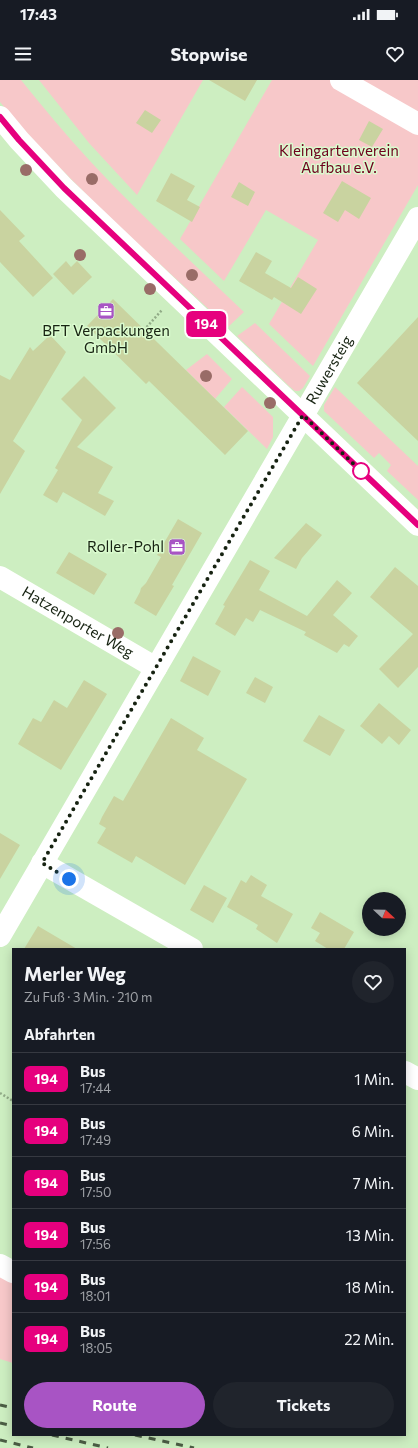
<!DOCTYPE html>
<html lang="de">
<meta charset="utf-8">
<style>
body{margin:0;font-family:Commissioner,sans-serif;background:#20242c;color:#f1f3f6;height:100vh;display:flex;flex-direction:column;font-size:15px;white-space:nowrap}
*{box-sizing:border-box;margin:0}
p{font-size:13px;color:#9ea1a6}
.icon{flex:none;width:22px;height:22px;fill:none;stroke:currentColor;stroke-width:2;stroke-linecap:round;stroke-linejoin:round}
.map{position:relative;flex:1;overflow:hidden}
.panel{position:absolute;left:12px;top:868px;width:394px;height:488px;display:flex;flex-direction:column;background:#171b24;border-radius:0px;box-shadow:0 2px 10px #0003}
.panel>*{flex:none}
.badge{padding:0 8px;border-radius:6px;font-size:14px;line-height:26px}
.needle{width:26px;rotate:112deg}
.tools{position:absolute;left:362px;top:812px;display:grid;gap:8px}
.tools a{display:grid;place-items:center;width:44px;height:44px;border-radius:50%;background:#171b24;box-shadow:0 2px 10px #0003;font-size:20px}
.you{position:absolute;width:20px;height:20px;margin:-10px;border:3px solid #fff;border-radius:50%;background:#1a73e8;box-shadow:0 0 0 6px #1a73e833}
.map>.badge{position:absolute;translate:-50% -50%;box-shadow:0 0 0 2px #fff}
h2{padding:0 12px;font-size:15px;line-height:36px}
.round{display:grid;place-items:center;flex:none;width:42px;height:42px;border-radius:21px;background:#20242c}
.headline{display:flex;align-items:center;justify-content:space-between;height:68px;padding:0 12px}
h1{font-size:19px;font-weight:700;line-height:30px}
.cta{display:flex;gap:8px;margin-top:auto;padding:8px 12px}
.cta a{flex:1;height:46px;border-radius:24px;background:#a854c4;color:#fff;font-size:16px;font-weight:700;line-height:46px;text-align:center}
.cta a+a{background:#20242c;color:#f1f3f6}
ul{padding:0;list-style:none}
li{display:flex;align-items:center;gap:12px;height:52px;padding:0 12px;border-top:1px solid #363941}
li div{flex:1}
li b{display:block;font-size:15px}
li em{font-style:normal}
li .badge{min-width:44px;font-weight:700;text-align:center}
.status{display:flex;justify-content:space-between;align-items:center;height:28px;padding:0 20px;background:#171b24;direction:ltr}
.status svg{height:11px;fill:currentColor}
header{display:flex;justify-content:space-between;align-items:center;height:52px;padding:0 12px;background:#171b24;font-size:18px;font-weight:700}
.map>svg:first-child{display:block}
.green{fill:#f7c8c9}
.building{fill:#c9d3a0}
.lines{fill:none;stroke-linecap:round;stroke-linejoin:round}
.path{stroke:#91ab87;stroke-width:2.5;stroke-dasharray:2 2;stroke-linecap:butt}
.minor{stroke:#fff;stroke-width:22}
.rail{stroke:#4b5d44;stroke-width:3;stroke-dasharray:7 7;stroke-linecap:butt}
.tree{fill:#996c67}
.line-casing{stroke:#fff;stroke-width:9}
.line{stroke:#e6007e;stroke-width:6}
.walk{stroke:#172312;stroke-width:4;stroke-dasharray:0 7.2}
.stop-dot{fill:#fff;stroke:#e6007e;stroke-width:2}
.labels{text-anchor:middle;stroke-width:3;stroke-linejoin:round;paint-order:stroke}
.park-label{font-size:15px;fill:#6e011d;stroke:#dafbce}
.poi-label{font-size:15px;fill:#172312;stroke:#dafbce}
.street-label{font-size:15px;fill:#172312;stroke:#dafbce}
</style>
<div class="status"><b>17:43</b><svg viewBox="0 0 49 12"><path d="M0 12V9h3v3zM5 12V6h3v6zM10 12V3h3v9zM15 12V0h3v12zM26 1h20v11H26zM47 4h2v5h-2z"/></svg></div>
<header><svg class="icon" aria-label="menu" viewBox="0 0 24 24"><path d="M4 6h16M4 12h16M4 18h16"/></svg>Stopwise<svg class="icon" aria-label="heart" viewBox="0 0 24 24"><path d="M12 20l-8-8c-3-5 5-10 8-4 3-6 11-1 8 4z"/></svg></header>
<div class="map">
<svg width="418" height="1368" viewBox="0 0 418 1368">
<rect width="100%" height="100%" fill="#cdeec1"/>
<path class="green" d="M0 0H21C43 27 66 55 90 81 139 134 192 182 244 232L228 247C150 174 69 104 0 22Z
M39 0H203L137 115 89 63Z
M272 0H418V105L313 286 269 244 318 160 266 130 224 201 180 159Z
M255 243 310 296 303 308 299 311H295L289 306 237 256Z
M207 274 232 299 215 319 186 290Z
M242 307 273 337V357L267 369 224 327Z
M335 307 418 386V420L387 391 391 385 379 373 374 378 324 331V325Z
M0 1193 13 1201V1283L0 1279Z"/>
<path class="building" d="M209 0H257L245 21Z
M145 30 161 40 152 53 136 43Z
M369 41 383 49 372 67 359 60Z
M171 93 195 106 187 120 200 127 192 142 156 121Z
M342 101 371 118 359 139 345 130 338 142 323 133Z
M239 102 255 112 248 126 231 117Z
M0 130 25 156 19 161 53 198 33 217 0 182Z
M256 172 272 181 265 193 291 208 298 197 317 209 301 234 274 217 272 220 239 201Z
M66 181 71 187 77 181 92 197 73 215 53 194Z
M113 219 248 351 225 375 149 301 146 304 87 246Z
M418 237V361L357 303Z
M50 255 66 272 13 361 25 371 0 414V295L10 300 30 267 33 271Z
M84 296 116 328 77 367 113 387 98 413 114 421 105 436 63 412 57 423 43 415 58 390 55 388 82 340 61 319Z
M178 439 202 453 172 505 174 506 156 536 134 523 140 512 141 508 146 503 161 477 157 475Z
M306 443 322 455 302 478 296 489 274 478Z
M69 472 107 494 94 515 56 493Z
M250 480 270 491 259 510 307 536 337 500 352 513 333 535 358 556 349 567 344 564 337 573 304 555 306 552 260 530 253 542 246 538 235 556 215 544 225 526 223 525Z
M395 487 418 506V587L398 608 379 589 413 554 370 517Z
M193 576 221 591 208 616 180 601Z
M255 597 273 607 265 623 246 613Z
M84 600 107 614 61 690 18 664 33 638 41 642 54 620 67 628Z
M379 623 411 650 399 665 389 656 382 664 360 646Z
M319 635 345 650 330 676 303 661Z
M171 638 204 658 197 670 247 699 185 805 136 776 132 783 97 763 106 748 99 744 102 737 114 716 123 721Z
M0 753 20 765 0 799Z
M251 795 267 805 261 816 293 834 277 863 256 849 258 845 227 827 241 800 246 803Z
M204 805 227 818 213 843 190 830Z
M320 832 354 852 344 869H328L315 861 320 853 311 848Z
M38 846 77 869H24Z"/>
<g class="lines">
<path class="path" d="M144 250 162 230
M0 1013 13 1021"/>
<g class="minor">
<path d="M341 0 418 44"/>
<path d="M0 37 19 60 64 108 418 445"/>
<path id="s1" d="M0 497 156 588"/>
<path d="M42 783 192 869"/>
<path id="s2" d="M0 856 418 138"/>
<path d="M405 992 418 999"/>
<path d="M0 1185 13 1192"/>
</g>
<path class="rail" d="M0 1325 13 1328
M0 1343 13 1346
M52 1355 108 1368
M135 1355 194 1368
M0 1360 33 1368"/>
</g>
<g class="tree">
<circle cx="26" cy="90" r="6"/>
<circle cx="92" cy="99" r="6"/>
<circle cx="80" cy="175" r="6"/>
<circle cx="192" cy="195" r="6"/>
<circle cx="150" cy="209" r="6"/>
<circle cx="206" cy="296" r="6"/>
<circle cx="270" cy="323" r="6"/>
<circle cx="118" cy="553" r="6"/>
</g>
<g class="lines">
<defs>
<path id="line" d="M0 37 19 60 64 108 418 445"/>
</defs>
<use href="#line" class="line-casing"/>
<use href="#line" class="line"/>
<path class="walk" d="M69 799 42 783 303 335 361 391"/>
</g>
<defs>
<symbol id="office-square" viewBox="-11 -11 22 22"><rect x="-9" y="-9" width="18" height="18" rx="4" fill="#a854c4" stroke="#dafbce"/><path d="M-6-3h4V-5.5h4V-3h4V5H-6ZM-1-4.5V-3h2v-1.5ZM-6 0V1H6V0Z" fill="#fff"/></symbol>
</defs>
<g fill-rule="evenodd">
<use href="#office-square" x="96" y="221" width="20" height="20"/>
<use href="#office-square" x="167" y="457" width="20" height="20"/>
</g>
<circle class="stop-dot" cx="361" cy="391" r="8"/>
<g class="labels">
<g class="park-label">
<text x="339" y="76">Kleingartenverein<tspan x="339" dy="17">Aufbau e.V.</tspan></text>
</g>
<g class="poi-label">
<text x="106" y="256">BFT Verpackungen<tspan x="106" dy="17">GmbH</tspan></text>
<text x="164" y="472" text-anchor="end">Roller-Pohl</text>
</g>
<g class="street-label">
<text dy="5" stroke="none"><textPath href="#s2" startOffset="655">Ruwersteig</textPath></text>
<text dy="5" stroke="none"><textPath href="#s1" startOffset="90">Hatzenporter Weg</textPath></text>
</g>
</g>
</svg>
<div class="tools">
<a><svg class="needle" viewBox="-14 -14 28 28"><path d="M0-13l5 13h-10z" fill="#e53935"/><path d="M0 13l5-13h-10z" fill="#9ea1a6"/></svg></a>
</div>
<div class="you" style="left:69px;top:799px"></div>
<b class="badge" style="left:206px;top:244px;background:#e6007e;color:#fff">194</b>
<section class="panel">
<div class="headline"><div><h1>Merler Weg</h1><p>Zu Fuß · 3 Min. · 210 m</p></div><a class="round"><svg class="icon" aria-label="heart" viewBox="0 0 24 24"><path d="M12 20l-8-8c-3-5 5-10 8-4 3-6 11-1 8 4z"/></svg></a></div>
<h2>Abfahrten</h2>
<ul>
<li><span class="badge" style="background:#e6007e;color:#fff">194</span><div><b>Bus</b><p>17:44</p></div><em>1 Min.</em></li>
<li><span class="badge" style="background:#e6007e;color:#fff">194</span><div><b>Bus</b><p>17:49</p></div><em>6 Min.</em></li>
<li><span class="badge" style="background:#e6007e;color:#fff">194</span><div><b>Bus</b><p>17:50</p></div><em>7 Min.</em></li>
<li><span class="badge" style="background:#e6007e;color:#fff">194</span><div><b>Bus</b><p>17:56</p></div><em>13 Min.</em></li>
<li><span class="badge" style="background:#e6007e;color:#fff">194</span><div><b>Bus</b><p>18:01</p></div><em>18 Min.</em></li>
<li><span class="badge" style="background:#e6007e;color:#fff">194</span><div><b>Bus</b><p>18:05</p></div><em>22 Min.</em></li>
</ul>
<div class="cta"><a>Route</a><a>Tickets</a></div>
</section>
</div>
